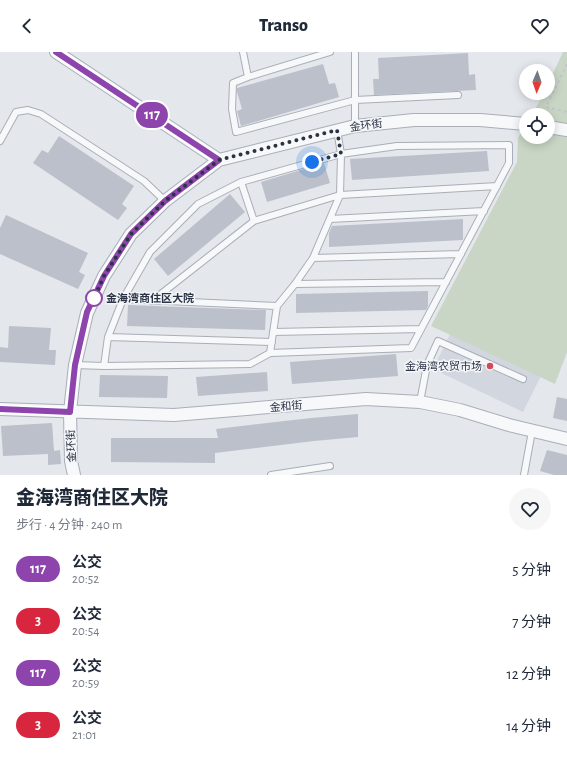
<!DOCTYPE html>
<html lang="zh">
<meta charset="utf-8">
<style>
body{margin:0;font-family:"Alegreya Sans","Noto Sans SC",sans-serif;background:#f6f6f7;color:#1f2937;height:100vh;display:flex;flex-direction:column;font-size:15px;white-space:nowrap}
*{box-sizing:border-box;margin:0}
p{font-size:13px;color:#747a83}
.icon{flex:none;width:22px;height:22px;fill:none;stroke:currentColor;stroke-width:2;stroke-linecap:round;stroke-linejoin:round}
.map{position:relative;height:423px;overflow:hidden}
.panel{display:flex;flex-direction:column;background:#fff;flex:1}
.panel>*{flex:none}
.badge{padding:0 8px;border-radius:13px;font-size:14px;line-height:26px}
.needle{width:26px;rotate:182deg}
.controls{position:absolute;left:519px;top:12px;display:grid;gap:8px}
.controls a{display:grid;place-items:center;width:36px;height:36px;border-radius:50%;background:#fff;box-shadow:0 2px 10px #0003;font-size:20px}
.you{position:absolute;width:20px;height:20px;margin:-10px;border:3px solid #fff;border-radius:50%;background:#1a73e8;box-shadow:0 0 0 6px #1a73e833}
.map>.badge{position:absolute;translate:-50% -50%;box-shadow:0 0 0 2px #fff}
.round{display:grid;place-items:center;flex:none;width:42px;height:42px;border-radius:21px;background:#f6f6f7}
.head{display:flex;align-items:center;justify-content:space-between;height:68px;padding:0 16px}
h1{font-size:19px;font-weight:800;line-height:30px}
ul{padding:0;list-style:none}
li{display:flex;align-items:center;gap:12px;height:52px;padding:0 16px}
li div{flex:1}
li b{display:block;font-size:15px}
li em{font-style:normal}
li .badge{min-width:44px;font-weight:700;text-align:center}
header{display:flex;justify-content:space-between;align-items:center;height:52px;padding:0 16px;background:#fff;font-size:18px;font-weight:800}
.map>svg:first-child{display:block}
.built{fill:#d2d6de}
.green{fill:#c9d6c5}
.building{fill:#bbc0ca}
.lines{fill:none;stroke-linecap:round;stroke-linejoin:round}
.service-casing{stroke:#a9aeb7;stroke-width:8}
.minor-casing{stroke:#a9aeb7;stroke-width:14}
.path{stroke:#c2c5cb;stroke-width:2;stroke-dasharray:3 3;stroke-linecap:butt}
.service{stroke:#f7f8fa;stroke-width:6}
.minor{stroke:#f7f8fa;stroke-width:12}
.line-casing{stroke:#fff;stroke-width:9}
.line{stroke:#8e44ad;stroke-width:6}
.walk{stroke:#2b3445;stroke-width:4;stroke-dasharray:0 7.2}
.stop-dot{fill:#fff;stroke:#8e44ad;stroke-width:2}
.poi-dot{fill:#d1495b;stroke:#f4f6f9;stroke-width:1.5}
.labels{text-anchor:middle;stroke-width:3;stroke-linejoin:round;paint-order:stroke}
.street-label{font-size:11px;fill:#2b3445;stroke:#f4f6f9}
.stop-label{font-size:11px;font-weight:bold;fill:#2b3445;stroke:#f4f6f9;text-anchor:start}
.poi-label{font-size:11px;fill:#2b3445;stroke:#f4f6f9;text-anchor:end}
</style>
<header><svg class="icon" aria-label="back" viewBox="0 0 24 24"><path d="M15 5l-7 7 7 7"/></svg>Transo<svg class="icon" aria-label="heart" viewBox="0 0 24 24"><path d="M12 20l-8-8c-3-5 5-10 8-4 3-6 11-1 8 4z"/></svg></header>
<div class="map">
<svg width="567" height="423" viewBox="0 0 567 423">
<rect width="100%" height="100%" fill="#e4e7ec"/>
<path class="built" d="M457 268 547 312 523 360 433 317Z"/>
<path class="green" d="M563 0H567V300L555 332 431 274 517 110 518 86 526 73V85H548V63H532L544 41H548V32Z"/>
<path class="building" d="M468 1 469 23 475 22 476 38 374 43 373 27H379L378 6Z
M323 12 329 32 335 31 339 45 241 74 237 59 242 57 237 40V36Z
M59 84 134 134 122 152 127 156 118 168 33 111 42 98 48 101Z
M487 99 489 119 352 128 350 107Z
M324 111 330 131 267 150 261 130Z
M230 142 245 160 168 224 154 207Z
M6 163 88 201 79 220 85 223 78 237 0 202V176Z
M463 167V188L329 195V181L332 174Z
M428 239V254L426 258 296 261V242Z
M128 253 266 258 265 278 127 274Z
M9 274 51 276 49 298H56L55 313 0 310V295L8 296Z
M396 302 398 324 292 332 290 310Z
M267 320 268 339 198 344 196 325Z
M100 323 168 324 167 346 99 345Z
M557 345 567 347V369L553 366Z
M358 362V385L314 389 215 401V411L111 410V386H218L216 377 311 366Z
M52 371 54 399 60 398 61 412 48 413V402L3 404 1 374Z
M547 398 567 403V423H554L540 419Z"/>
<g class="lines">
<defs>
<path id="service" d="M243 0 248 25 330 0
M355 0V74
M248 25 233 31 232 57 236 80 355 48 458 43
M0 89 16 60 28 58 41 62 144 129 165 149
M241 130 254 169
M330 167 484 159
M313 206 461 202
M295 232 446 230
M123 247 277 254
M152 249 254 169 340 143 497 134
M273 280 421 277
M108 285 272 290
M75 313 104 314 250 312 270 301 277 254 295 232 313 206 340 143 341 102 337 78
M104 314 108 285 123 247 150 200 198 152 241 130 341 102 397 94 509 93V111L411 296 270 301
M420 350 427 313 438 289 523 327
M271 423 330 414
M524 423 532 379"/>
<path id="minor" d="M56 0 219 108
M548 75 567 78
M0 357 174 363 366 347 420 350 460 358 509 373 567 387
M74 423 71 409 70 360 75 313 87 261 104 224 131 182 165 149 219 108 355 74 414 68H480L526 72"/>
</defs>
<use href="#service" class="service-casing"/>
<use href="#minor" class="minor-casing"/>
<path class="path" d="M567 12 546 55 567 60"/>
<use href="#service" class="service"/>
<use href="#minor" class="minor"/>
</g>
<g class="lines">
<defs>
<path id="line" d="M0 357 70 360 75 313 87 260 104 224 131 182 165 149 219 108 56 0"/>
</defs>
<use href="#line" class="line-casing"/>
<use href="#line" class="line"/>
<path class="walk" d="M94 246 93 248 104 224 131 182 165 149 219 108 337 78 341 102 312 110"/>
</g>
<circle class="stop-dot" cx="94" cy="246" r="8"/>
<circle class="poi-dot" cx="490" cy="314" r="4"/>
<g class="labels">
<g class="street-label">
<text transform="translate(366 73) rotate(-8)" y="4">金环街</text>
<text transform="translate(286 354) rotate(-5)" y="4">金和街</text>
<text transform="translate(71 394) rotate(-93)" y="4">金环街</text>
</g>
<g class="stop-label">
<text x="106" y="250">金海湾商住区大院</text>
</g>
<g class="poi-label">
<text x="482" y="318">金海湾农贸市场</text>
</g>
</g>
</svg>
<div class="controls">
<a><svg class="needle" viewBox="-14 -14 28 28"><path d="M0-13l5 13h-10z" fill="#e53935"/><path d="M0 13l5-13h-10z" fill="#747a83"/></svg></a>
<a><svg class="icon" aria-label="locate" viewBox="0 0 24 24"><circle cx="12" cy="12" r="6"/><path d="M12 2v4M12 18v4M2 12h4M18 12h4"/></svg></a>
</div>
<div class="you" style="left:312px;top:110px"></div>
<b class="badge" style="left:152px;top:63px;background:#8e44ad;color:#fff">117</b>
</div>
<section class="panel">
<div class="head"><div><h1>金海湾商住区大院</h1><p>步行 · 4 分钟 · 240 m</p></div><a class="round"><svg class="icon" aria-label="heart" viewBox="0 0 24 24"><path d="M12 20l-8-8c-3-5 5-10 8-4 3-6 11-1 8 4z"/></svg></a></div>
<ul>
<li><span class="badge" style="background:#8e44ad;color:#fff">117</span><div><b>公交</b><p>20:52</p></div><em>5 分钟</em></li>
<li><span class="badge" style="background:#d7263d;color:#fff">3</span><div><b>公交</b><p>20:54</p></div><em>7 分钟</em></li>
<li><span class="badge" style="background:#8e44ad;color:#fff">117</span><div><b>公交</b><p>20:59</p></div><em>12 分钟</em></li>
<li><span class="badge" style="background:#d7263d;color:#fff">3</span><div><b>公交</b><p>21:01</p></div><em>14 分钟</em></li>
</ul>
</section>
